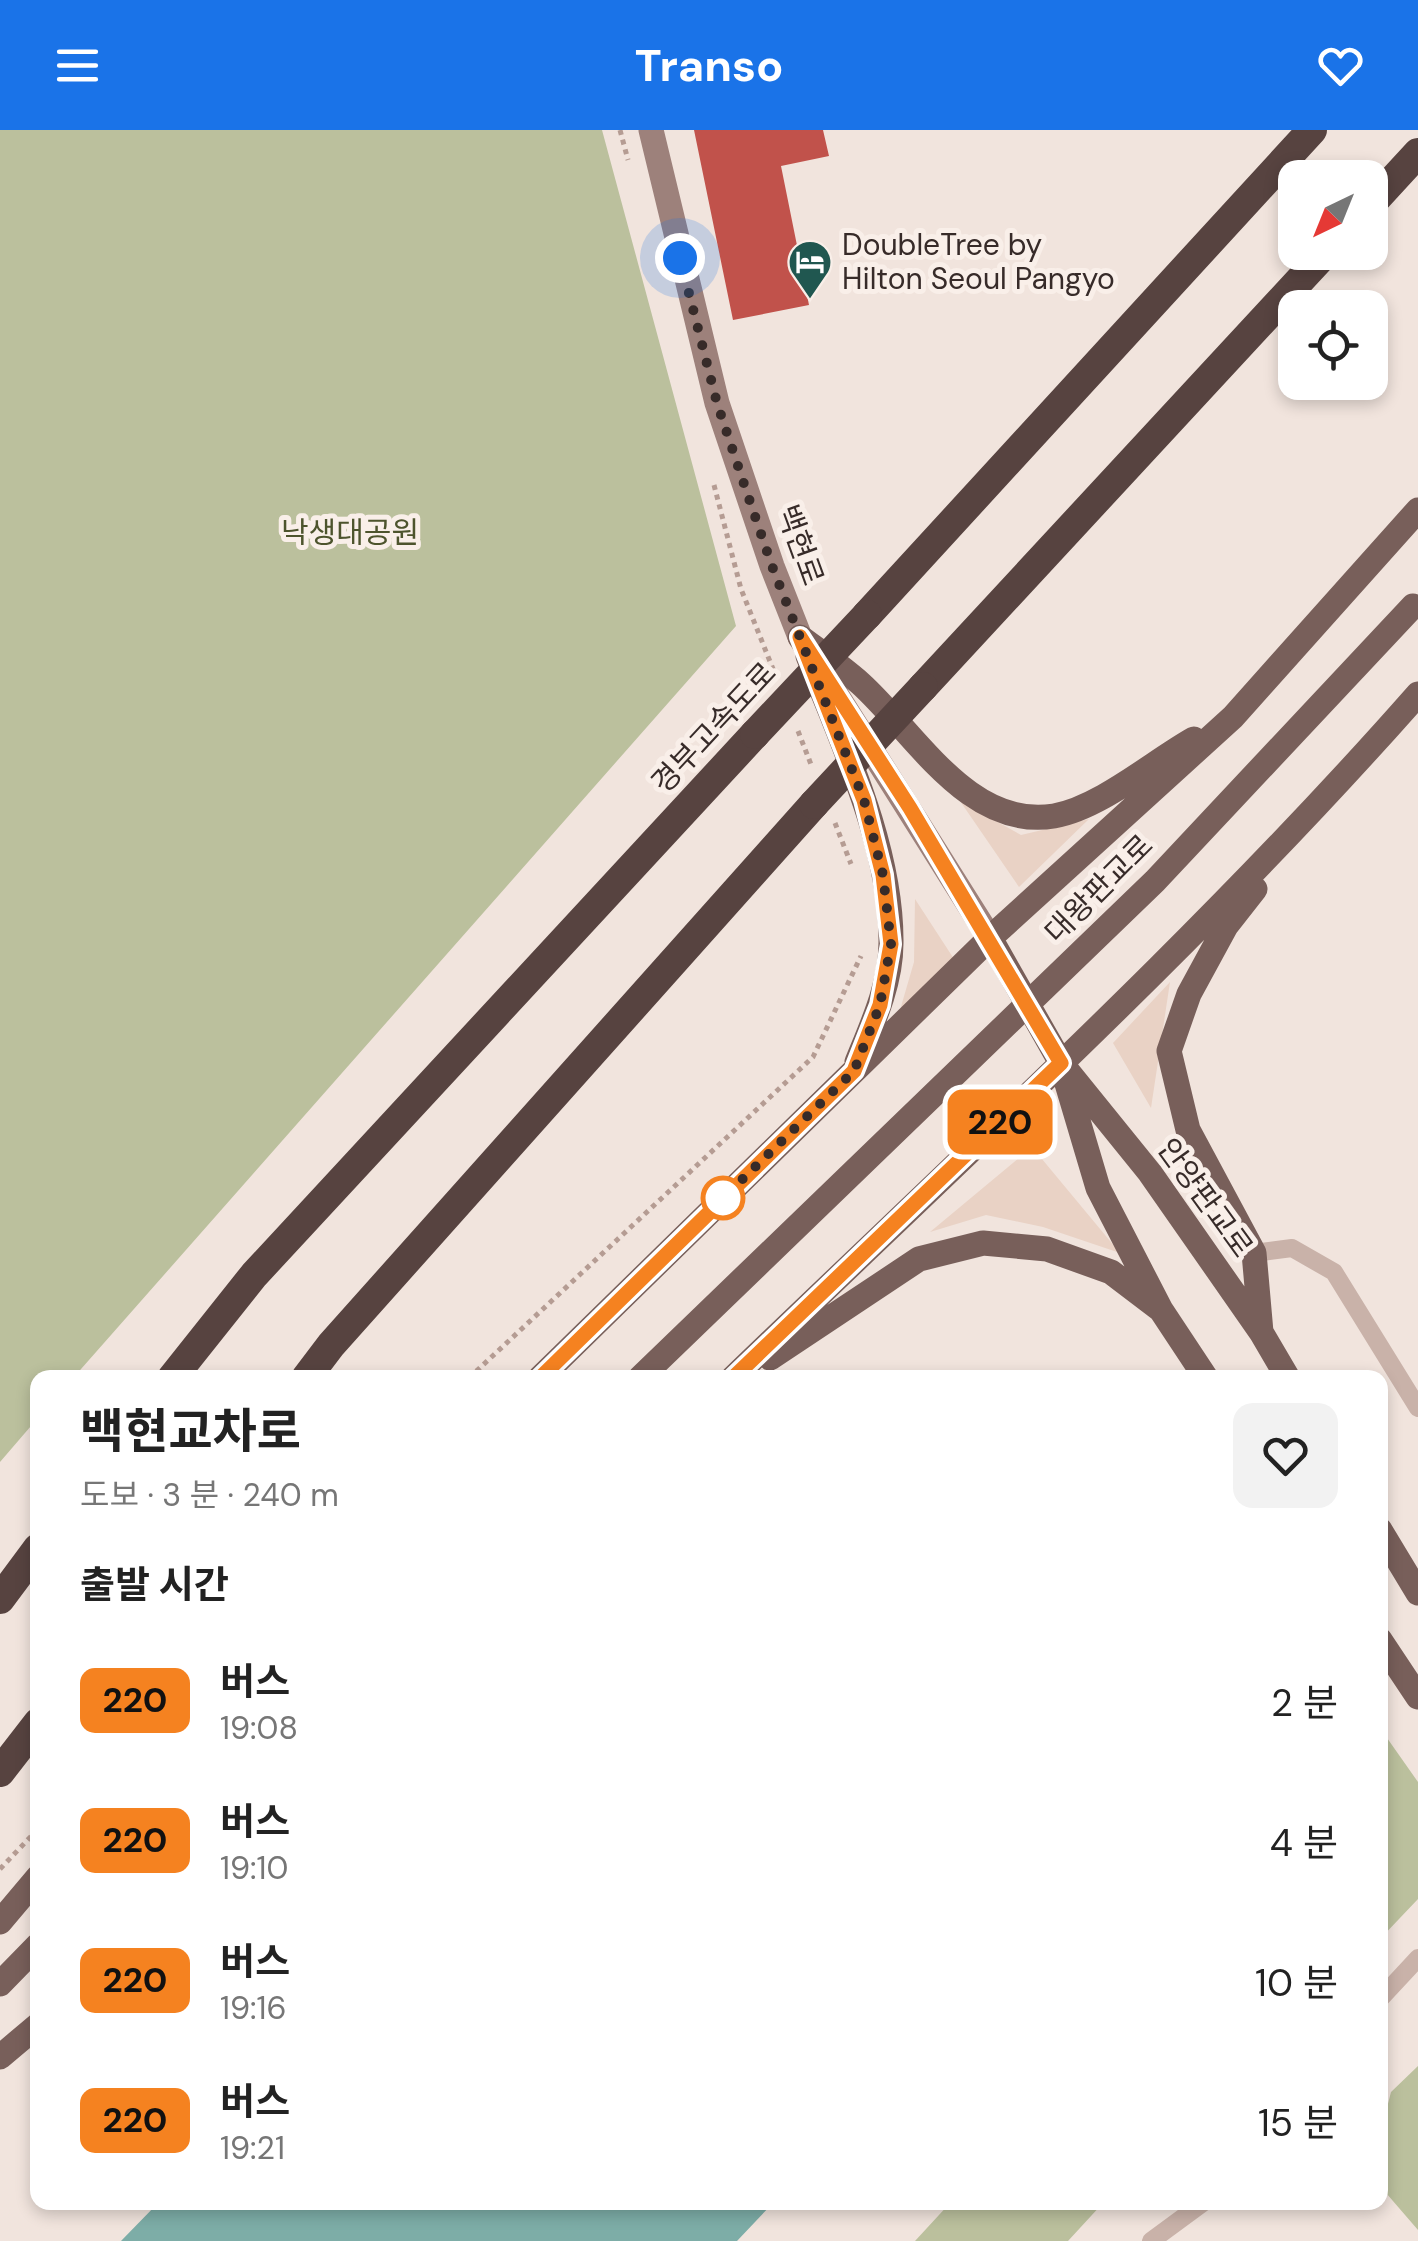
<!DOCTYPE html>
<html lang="ko">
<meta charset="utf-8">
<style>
body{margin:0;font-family:"DM Sans","Noto Sans KR",sans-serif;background:#f2f2f2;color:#222;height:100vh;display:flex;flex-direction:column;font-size:38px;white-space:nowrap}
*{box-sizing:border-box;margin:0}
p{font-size:32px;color:#767676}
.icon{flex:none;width:55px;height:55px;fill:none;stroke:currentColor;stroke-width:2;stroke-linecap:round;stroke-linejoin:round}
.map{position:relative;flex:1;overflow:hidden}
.drawer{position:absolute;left:30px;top:1240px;width:1358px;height:840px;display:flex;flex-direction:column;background:#fff;border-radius:20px;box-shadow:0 5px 15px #0003}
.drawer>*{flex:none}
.badge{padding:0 20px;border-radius:15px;font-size:35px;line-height:65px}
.needle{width:65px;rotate:223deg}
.tools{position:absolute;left:1278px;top:30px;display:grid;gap:20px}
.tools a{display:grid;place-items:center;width:110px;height:110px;border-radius:20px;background:#fff;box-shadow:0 5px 15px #0003;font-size:50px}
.you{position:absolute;width:50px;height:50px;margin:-25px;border:8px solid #fff;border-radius:50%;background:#1a73e8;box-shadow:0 0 0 15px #1a73e833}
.map>.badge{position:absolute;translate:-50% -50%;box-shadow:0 0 0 5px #fff}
h2{padding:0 50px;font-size:38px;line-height:90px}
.round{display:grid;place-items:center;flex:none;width:105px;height:105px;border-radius:20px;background:#f2f2f2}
.headline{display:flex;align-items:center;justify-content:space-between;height:170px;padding:0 50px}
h1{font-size:48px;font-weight:700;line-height:75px}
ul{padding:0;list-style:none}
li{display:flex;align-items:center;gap:30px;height:140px;padding:0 50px}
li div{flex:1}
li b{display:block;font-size:38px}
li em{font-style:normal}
li .badge{min-width:110px;font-weight:700;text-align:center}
header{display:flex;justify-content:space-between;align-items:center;height:130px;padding:0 50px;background:#1a73e8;color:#fff;font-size:45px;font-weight:700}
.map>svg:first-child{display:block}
.green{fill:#bbc09d}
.plaza{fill:#e9d2c5}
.water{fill:#7dada7}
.building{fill:#c1524b}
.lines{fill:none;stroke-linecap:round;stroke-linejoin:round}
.path{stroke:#b59c93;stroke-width:5;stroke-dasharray:5 5;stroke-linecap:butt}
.service{stroke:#c9b2a9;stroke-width:18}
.secondary{stroke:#9d817b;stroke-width:25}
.primary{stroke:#785f5a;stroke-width:25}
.motorway{stroke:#574340;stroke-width:30}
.primary-bridge{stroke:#785f5a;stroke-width:25}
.motorway-bridge{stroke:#574340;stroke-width:30}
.line-casing{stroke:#fff;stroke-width:22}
.line{stroke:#f58220;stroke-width:15}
.walk{stroke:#372b29;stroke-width:10;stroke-dasharray:0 18}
.stop-dot{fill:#fff;stroke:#f58220;stroke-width:5}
.labels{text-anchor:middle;stroke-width:10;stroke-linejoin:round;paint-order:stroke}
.poi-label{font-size:30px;fill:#372b29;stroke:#f9efe9;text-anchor:start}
.park-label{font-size:30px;fill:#4d542d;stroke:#f9efe9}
.street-label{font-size:30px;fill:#372b29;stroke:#f9efe9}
</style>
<header><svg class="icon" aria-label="menu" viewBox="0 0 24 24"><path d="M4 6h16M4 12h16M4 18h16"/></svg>Transo<svg class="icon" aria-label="heart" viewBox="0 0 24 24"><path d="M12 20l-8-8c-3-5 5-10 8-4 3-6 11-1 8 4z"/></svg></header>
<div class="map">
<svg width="1418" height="2111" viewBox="0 0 1418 2111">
<rect width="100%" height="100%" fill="#f1e4dd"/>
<path class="green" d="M0 0H602L736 496 74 1247 38 1248 37 1289 0 1332Z
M1380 1598 1418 1652V1769L1380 1809Z
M1418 1936V2100L1380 2056V2005L1391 1962Z
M950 2073V2072L1103 2073 1068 2111H915Z"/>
<path class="plaza" d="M960 671 1021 705 1089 689 1019 757Z
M915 769 954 829 900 880 914 832Z
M1170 852 1151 978 1113 913Z
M1032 1017 1120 1123 1043 1097 986 1085 930 1102Z"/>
<path class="water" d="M158 2073V2072L773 2073 737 2111H121Z"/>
<path class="building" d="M694 0H823L829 26 781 36 809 175 733 190Z"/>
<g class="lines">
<path class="path" d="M620 0 628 30
M714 355 741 459 775 544
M798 601 812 637
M835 693 851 734
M469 1248 813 927 861 826
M0 1739 38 1699"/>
<path class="service" d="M1254 1123 1292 1118 1334 1142 1418 1278
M1380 1869 1418 1828
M1151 2111 1204 2072"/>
<path class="secondary" d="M651 0 717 273 772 436 800 507 990 808"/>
<path class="primary" d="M800 507C820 522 842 537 861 554 915 603 969 700 1054 686 1100 678 1153 632 1194 609
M808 526C842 613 892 717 891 813 891 854 872 895 857 932
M1255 759 1226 796 1189 864 1169 921 1188 1000 1254 1123 1261 1202
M990 808 1061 933 1150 1043 1261 1202 1288 1248
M1065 947 1098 1058 1161 1180 1206 1248
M770 1228 919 1129 983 1113 1047 1119 1111 1142 1161 1180
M540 1248 990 808 1233 587 1418 380
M733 1248C965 1024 1205 806 1418 564
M1380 1400 1418 1463
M1380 1510 1418 1567
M0 1792 38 1747
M0 1854 38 1815
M0 1927 38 1895"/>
<path class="motorway" d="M1370 75 1418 23
M867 485 1312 0
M923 557 1326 122
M172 1248 254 1145 755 604
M306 1248 331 1215 814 674
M0 1469 38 1418
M0 1642 38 1593"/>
<path class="primary-bridge" d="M640 1248 1155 751 1413 476"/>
<path class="motorway-bridge" d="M755 604 867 485
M814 674 923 557"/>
</g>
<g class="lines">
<defs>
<path id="line" d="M540 1248 854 941 880 875 891 814 883 745 864 670 800 507 910 678 1061 933 733 1248"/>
</defs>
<use href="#line" class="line-casing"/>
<use href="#line" class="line"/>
<path class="walk" d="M680 128 717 273 746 360 772 436 864 670 883 745 891 814 880 875 854 941 723 1068"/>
</g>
<defs>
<symbol id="hotel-pin" viewBox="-11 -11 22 30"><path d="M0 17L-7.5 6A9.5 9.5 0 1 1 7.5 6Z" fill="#205750" stroke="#f9efe9"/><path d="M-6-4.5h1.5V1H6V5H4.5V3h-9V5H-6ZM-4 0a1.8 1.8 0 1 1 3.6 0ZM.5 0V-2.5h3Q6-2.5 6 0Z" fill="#fff"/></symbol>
</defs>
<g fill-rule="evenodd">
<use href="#hotel-pin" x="785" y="107" width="50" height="68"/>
</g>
<circle class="stop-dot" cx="723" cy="1068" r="20"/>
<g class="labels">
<g class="poi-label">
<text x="842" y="125">DoubleTree by<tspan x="842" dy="34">Hilton Seoul Pangyo</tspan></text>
</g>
<g class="park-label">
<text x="350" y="413">낙생대공원</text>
</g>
<g class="street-label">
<text transform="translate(800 415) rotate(70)" y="10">백현로</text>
<text transform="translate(714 598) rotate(-47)" y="10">경부고속도로</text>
<text transform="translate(1099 759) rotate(-45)" y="10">대왕판교로</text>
<text transform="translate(1205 1068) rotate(54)" y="10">안양판교로</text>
</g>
</g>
</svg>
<div class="tools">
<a><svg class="needle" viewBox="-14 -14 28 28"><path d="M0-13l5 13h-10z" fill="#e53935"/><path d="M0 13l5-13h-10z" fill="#767676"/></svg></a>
<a><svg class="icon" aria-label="locate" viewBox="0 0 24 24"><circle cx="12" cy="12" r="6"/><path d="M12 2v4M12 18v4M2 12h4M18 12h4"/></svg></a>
</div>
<div class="you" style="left:680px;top:128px"></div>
<b class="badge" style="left:1000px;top:992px;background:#f58220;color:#111">220</b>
<section class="drawer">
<div class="headline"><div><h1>백현교차로</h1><p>도보 · 3 분 · 240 m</p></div><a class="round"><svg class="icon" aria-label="heart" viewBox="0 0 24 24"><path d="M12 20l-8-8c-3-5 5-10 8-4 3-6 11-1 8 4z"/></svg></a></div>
<h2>출발 시간</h2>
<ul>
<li><span class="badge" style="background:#f58220;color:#111">220</span><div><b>버스</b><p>19:08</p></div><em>2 분</em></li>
<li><span class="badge" style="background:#f58220;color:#111">220</span><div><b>버스</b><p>19:10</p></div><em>4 분</em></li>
<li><span class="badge" style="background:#f58220;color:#111">220</span><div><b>버스</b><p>19:16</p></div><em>10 분</em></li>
<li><span class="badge" style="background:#f58220;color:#111">220</span><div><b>버스</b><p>19:21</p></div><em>15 분</em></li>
</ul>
</section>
</div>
